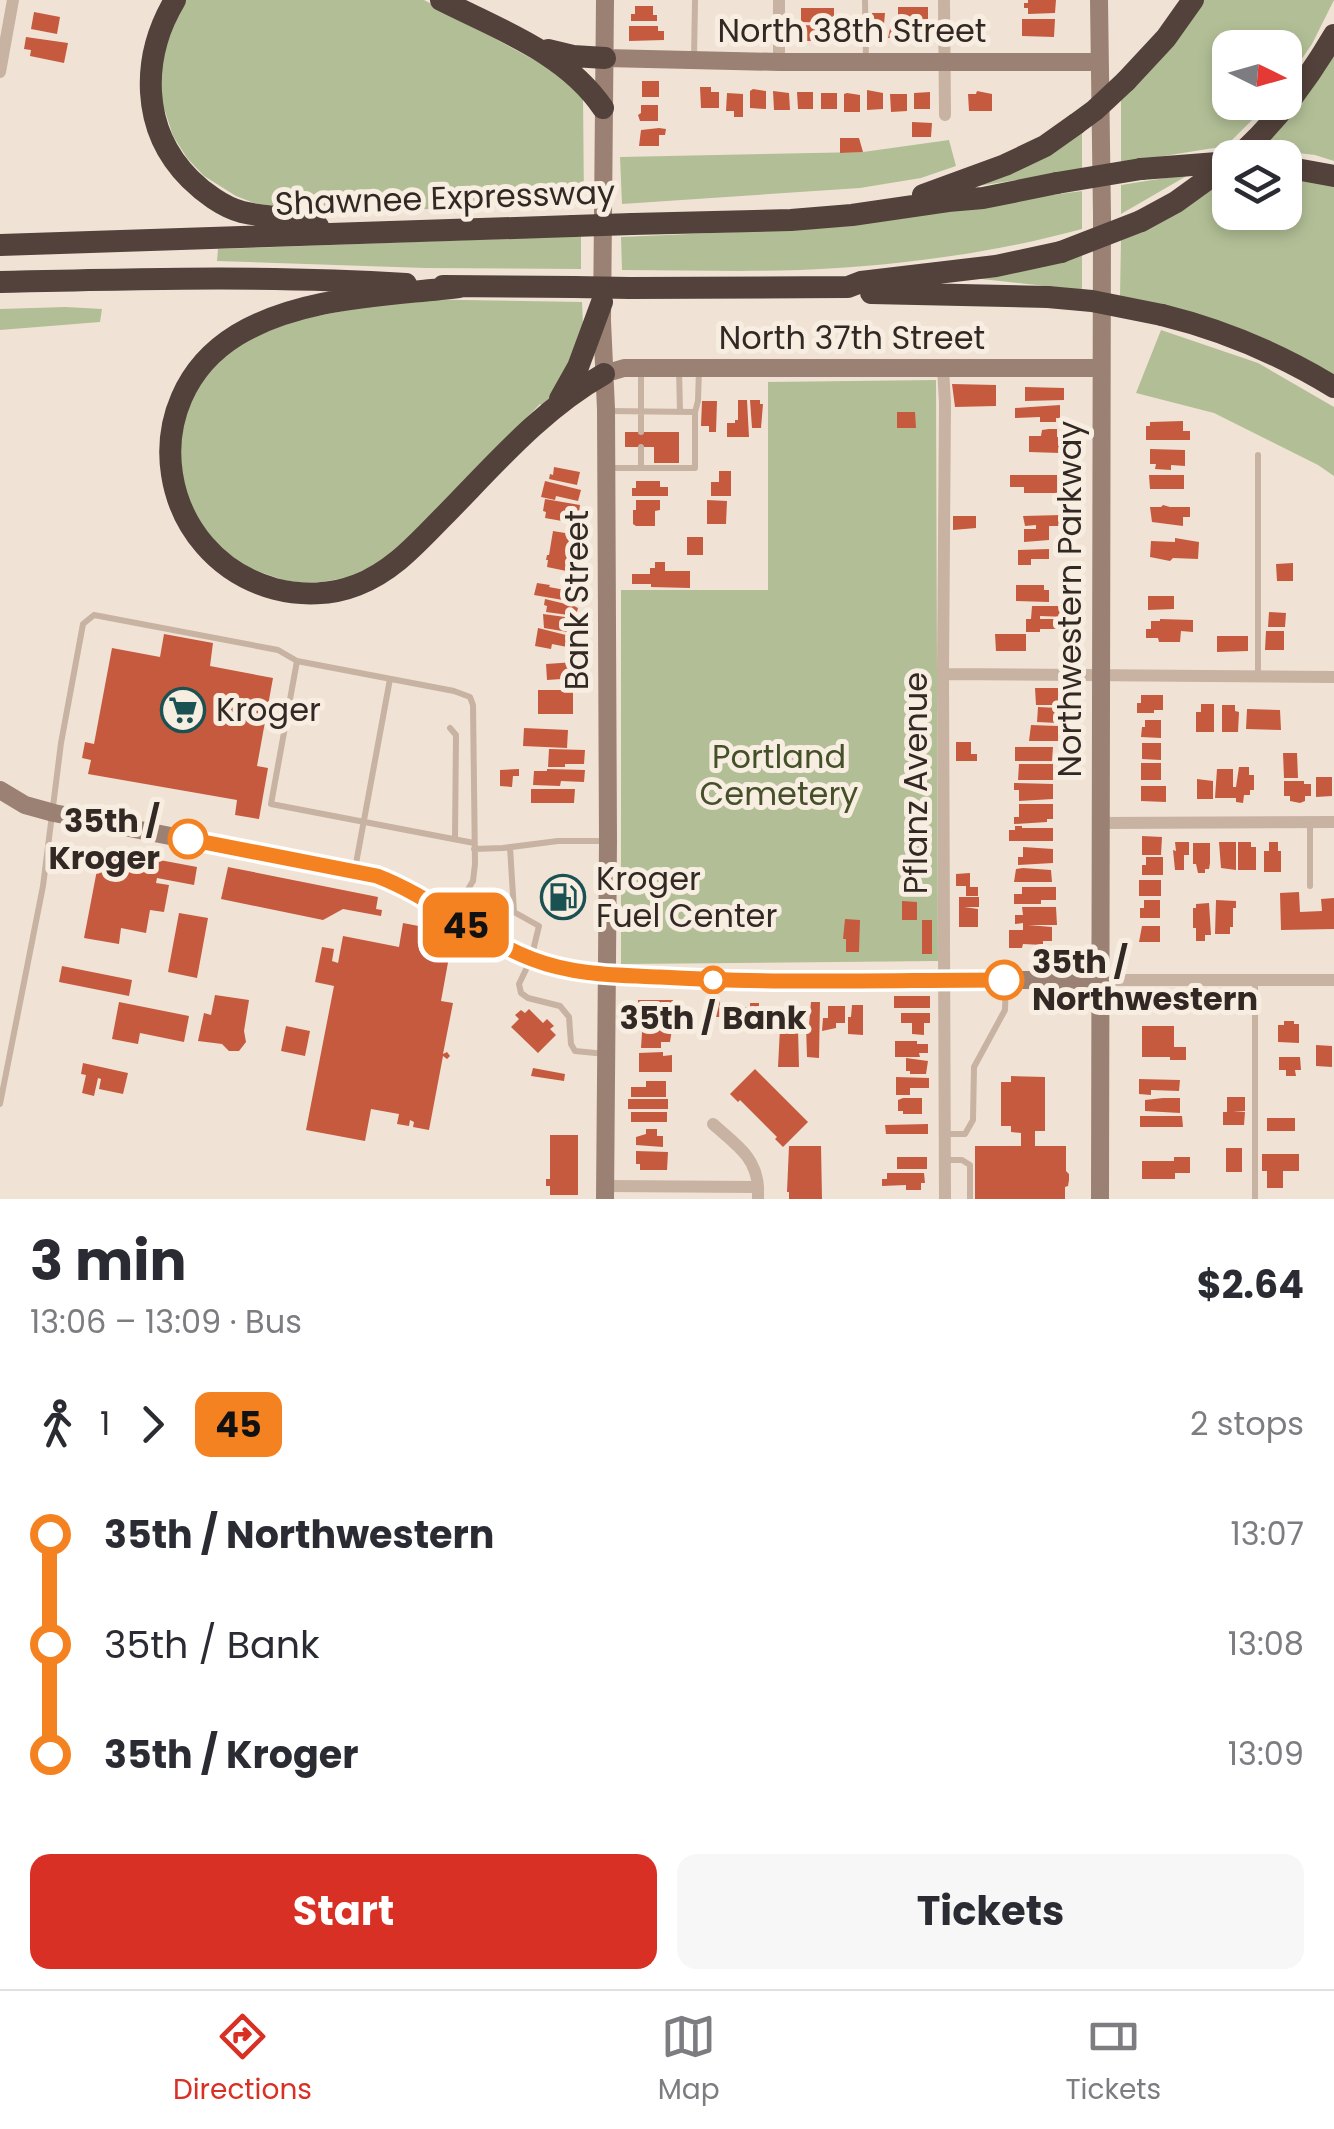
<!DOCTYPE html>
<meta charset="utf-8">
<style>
body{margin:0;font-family:Poppins,sans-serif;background:#f7f7f7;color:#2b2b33;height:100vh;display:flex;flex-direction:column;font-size:38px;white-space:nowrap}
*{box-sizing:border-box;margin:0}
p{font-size:32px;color:#7c7c81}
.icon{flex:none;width:55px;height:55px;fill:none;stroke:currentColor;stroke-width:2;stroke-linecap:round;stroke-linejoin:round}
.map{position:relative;height:1199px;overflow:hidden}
.details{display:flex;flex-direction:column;background:#fff;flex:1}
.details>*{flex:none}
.badge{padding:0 20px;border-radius:15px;font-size:35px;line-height:65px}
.needle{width:65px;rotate:95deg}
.fabs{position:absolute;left:1212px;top:30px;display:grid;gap:20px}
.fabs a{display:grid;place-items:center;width:90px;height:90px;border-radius:20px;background:#fff;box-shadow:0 5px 15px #0003;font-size:50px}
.map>.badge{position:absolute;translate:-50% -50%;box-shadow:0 0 0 5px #fff}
.legs{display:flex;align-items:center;gap:15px;height:110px;padding:0 30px;font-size:32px}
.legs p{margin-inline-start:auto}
.headline{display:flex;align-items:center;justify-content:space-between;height:170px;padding:0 30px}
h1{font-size:55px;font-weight:700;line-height:75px}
.action{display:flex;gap:20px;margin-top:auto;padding:20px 30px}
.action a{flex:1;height:115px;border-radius:20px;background:#d93025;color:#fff;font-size:40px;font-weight:700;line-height:115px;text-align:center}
.action a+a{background:#f7f7f7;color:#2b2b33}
ul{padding:0 30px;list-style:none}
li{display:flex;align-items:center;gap:35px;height:110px;font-size:38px}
li i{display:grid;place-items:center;width:15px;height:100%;margin:0 12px;background:currentColor}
li i::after{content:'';width:25px;height:25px;margin:-12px;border:8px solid;border-radius:50%;background:#fff}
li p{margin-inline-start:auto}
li:first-child i{background:linear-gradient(#0000 50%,currentColor 0)}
li:last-child i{background:linear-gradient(currentColor 50%,#0000 0)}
.dock{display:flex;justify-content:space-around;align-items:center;height:140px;border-top:2px solid #e1e1e2;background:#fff;font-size:28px;color:#7c7c81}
.dock a{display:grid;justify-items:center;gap:5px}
.dock .on{color:#d93025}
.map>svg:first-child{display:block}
.green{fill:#b2bf96}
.building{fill:#c65a3e}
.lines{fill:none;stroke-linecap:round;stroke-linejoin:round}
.lane{stroke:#c8b2a2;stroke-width:6}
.street{stroke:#c8b2a2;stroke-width:12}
.secondary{stroke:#9b8174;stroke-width:18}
.highway{stroke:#53423b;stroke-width:22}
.highway-bridge{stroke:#53423b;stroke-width:22}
.line-1-casing{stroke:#fff;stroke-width:22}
.line-1{stroke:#f58220;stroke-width:15}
.stop-1-dot{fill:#fff;stroke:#f58220;stroke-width:5}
.labels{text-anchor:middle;stroke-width:10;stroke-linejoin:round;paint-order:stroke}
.street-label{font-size:32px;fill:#322824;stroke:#f8ede1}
.poi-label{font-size:32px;fill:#322824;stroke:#f8ede1;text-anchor:start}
.park-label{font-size:32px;fill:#435028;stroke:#f8ede1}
.stop-label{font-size:32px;font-weight:bold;fill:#322824;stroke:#f8ede1;text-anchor:end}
</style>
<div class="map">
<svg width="1334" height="1199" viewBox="0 0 1334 1199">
<rect width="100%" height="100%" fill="#f0e3d5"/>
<path class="green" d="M184 0H424L549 68 583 94 584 205 310 212 254 203 236 196 204 176 187 158 173 136 162 102 159 65Z
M1200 0H1334L1312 44 1285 83V48H1230V102L1269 103 1226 146 1121 163V97Z
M1334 55V161L1315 155 1263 149 1262 146Z
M1082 129V170L978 186Z
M949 140 956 166 921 178 860 188 622 204 620 157 863 152Z
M1285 172 1334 181V375L1120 296 1121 240 1230 175V212H1285Z
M1190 174 1121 214V185Z
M1082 191V229C990 254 895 266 800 270 741 272 681 270 622 270L621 237 784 230Z
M581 236V269L425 268 217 261 218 249Z
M1082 255V290L972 278Z
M405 299 582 302 583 325 568 376 543 406 540 404 407 540 378 564 345 578 321 582H297L283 580 249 568 220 548 192 512 179 469 182 416 215 360 266 326Z
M66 307 102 309 100 322 0 330V309Z
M1161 330 1258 363 1334 407V476L1318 465 1214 413 1136 393Z
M936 380 938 961 621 964V590H768V382Z"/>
<path class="building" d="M1028 0H1056L1055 13 1028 14V8H1024V3H1028Z
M635 6H653V15H657V21H631V14H635Z
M898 7H928V23H907V27H916V37H910V42L897 41V38H888L891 24 898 25Z
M801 8H834V23L801 22Z
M34 12 60 17 57 34 31 29Z
M872 13H885L883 36H869Z
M1022 19H1055L1054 37 1022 36Z
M800 25 830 26V32H834V41H800Z
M629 26H658V31H664V40L629 41Z
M26 37 68 43 64 63 30 56 31 50 24 49Z
M642 81H659V97H642Z
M700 87H711V92H719V108H701Z
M753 89 766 91V109L750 108V91Z
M867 90 883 93V109L867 110Z
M773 91 789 93 790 110H774Z
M977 91 992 94V111H969L968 94H976Z
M797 92H813V109H798Z
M930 92V109H914V93Z
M727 93 743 94V117H734V111H726Z
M821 93H837V109H821Z
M847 93 860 95V112H844V94Z
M890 94H907V111L891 112Z
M641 105H658V121H640L638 115 641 113Z
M912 122 932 123 931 137H912Z
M659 128 666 129 665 135H659V146H639L641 130Z
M840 138H859L863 152 840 153Z
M952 384 996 385V406L955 407Z
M1025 387 1064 388V400L1025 401Z
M738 400H747L749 437H727V423H735V420H738Z
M750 400H760V404H763L761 428H752Z
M702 401H717L716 432H709V426H701Z
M1060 405V418H1056V422H1040V417L1015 418V408Z
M897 412H915L916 428H897Z
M1183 421V431H1190V440H1146V426H1150V422Z
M1049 429H1057V437H1060V453L1029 452V436H1041L1042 430Z
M625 432H679V463H654V447H625Z
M1150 449 1185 450V466L1171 465V470L1155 469 1156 464H1150Z
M554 467 580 472 577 485 549 479 550 474 553 475Z
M719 471H731V496H711V482H719Z
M1010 475H1057V493H1024V487H1010Z
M1149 475H1184V489H1150Z
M545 481 581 490 578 501 556 496 555 500 541 497Z
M636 481H660V487H668V496H632V488H636Z
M545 499 580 505 578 519 563 517 562 521 545 518 546 512 543 511Z
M636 500H660V510L655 511V526H636L633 524V510H636Z
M707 500 727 501 726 524H707Z
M1163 505 1170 507H1190V517H1183V526L1152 522 1150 507H1161Z
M1062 515V526H1049V540L1024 542V529H1036V525L1025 526 1023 516Z
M953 516H976V528L953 530Z
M553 531 571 534 567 559 578 561 576 573 547 567 548 560H546L547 555H549Z
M687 537H703V555H687Z
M1175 538 1199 542 1198 559 1173 558 1170 561 1150 557 1151 541 1175 542Z
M1049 549V559H1031V565H1018V550Z
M655 562H665V571H690V588L651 587V584H632V574H650V568H655Z
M1293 563V581H1277L1276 564Z
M537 583 550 585 549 587 581 593 580 603 534 595Z
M1016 585H1044V590H1049V602L1016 601Z
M1148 596H1174V609L1148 610Z
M545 599 574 606 578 608 576 616 546 612 547 606 544 605Z
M1032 606H1068V617L1040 616V619H1068V629H1040V632H1026V619H1031Z
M1269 612 1286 613 1285 627H1268Z
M543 614 565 617 564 620 575 622 574 633 544 628Z
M1160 619 1193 620V632L1181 631 1180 642H1159L1158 638H1146V629H1151V621H1160Z
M538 628 574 637 572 648 552 644 551 649 535 646Z
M1266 631H1284V650H1265Z
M164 634 213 643 210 666 273 678 257 766 268 768 259 819 235 815 237 800 88 774 91 760 82 758 85 742 94 744 112 648 160 657Z
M995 634H1026V651H996Z
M1217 636H1248V651L1217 652Z
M575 662 576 678 547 680 546 664Z
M1035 688H1058V705H1036Z
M538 690H573V714H538Z
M1141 695H1163V710H1154V713H1137V703H1141Z
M1201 704H1214V732H1196V712H1201Z
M1222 705H1235V711L1239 712 1238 732H1222Z
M1038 707 1058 708V723L1037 722Z
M1247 709 1280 710 1281 730 1246 729Z
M1145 720H1161V738L1141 737 1142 727H1145Z
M1031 725 1058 726V741H1029Z
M524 728 568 730 567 748 523 746Z
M956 742H971V754H977V761H956Z
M1142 743H1161V760L1142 759Z
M1015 747H1053L1052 761H1015Z
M549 749 585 750 584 764H565V767H548Z
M1283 753H1297L1298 778H1284Z
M1141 763H1161V780H1141Z
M1019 764H1053V780H1018Z
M1239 767H1249V775H1254V790H1250V795H1244L1243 803 1236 802V798H1215L1217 769H1233V787H1236Z
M519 769V776H513L512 787 500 786V770Z
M547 769 585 770 584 782 561 781 560 786 533 785 534 771H547Z
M1316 777H1332V796L1316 797Z
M1197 779 1213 781V799H1197Z
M1284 781H1304V784H1311V796H1305V801L1300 803 1290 801V796H1284Z
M1014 783 1053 784V799L1019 801V790H1014Z
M1141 786H1166V802L1141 801Z
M531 789H575L574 803H531Z
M1019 804H1053V819H1047V822L1014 824V817H1019Z
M1015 826H1022V828H1053V841H1009V830H1015Z
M1142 836 1162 837 1161 855H1142Z
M1175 842H1189V855H1184V870H1175L1173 850 1176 851Z
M1219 842H1236V870L1221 868Z
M1238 842H1251V847H1256V870H1238Z
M1269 842H1278V851H1281V872H1264V851H1269Z
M1193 843H1210V863L1209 869H1205V873H1198L1196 864H1193Z
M1023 847 1053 849V863L1018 865V857H1023Z
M101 849 197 867 194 885 157 878 156 883 169 885 164 912 150 910 146 933 121 928 119 944 84 938Z
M1146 857H1163V875H1142V865H1146Z
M228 867 378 897 376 909 382 910 381 916 343 909 323 920 221 899Z
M1023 868 1051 870 1052 882H1014L1016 869Z
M970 873V887H978V896H966V886H956V874Z
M1139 880H1161V896H1139Z
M1022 887H1056V900H1041V904H1014V894H1022Z
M1299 892 1300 912 1322 911 1321 899 1334 898V929L1281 930 1280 893Z
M959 897H979V907H964L978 909V927H959Z
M1144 900H1160V918H1140V908H1144Z
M1216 900 1236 901V908H1233V927H1230V934H1215Z
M902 901 917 902V920H902Z
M1209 903 1211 935H1205V941H1196V928H1193V908H1196V904Z
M1022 907H1056L1057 925H1028L1052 927V941H1043V945L1023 944 1022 948H1009V930H1023V923L1015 924V915H1023Z
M179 913 208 918 197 978 168 972Z
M845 919 860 920 859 952H846V939H843Z
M922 920H932V954H922Z
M403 923 429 928 424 952 449 957 441 1001 453 1003 443 1054 447 1052 450 1056 447 1059 443 1056 429 1130 413 1127 414 1122 410 1120 409 1126 397 1124 399 1114 371 1109 365 1141 306 1130 334 986 315 982 322 947 334 949 332 961 338 963 343 936 399 947Z
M1142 926H1160V942H1139Z
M62 966 132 980 129 996 59 982Z
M215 995 249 1000 244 1031 246 1042 239 1051H229L222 1044 198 1041 204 1013 211 1015Z
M894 996H930V1008H894Z
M638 1000H673V1017L638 1016Z
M704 1001H720V1017H704Z
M119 1002 189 1016 184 1042 140 1033 138 1044 112 1039Z
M811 1002H820L819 1058 807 1057 806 1025H809Z
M750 1003H759V1008H775L777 1018 742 1017 741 1009 742 1007 750 1008Z
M852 1005H863V1035L848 1034V1017H851Z
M828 1006H845V1023H836V1028L822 1031 823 1018H828Z
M529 1009 543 1023 547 1019 554 1026 550 1029 556 1035 538 1053 511 1027 519 1019 515 1015 521 1010 525 1013Z
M901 1013H930V1023H924V1035L912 1034V1023H901Z
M643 1018 684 1021V1029H672L670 1042H661V1048H641Z
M1284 1021H1294V1024H1299V1043L1278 1042V1025H1284Z
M286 1026 310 1031 305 1056 281 1051Z
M1142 1026H1174V1047H1186V1060H1170V1057H1142Z
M780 1028H798L799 1067H778Z
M895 1041H917V1044H928V1053H919L920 1057H895Z
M1316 1045 1332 1046V1067L1316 1066Z
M663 1052V1056L672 1055V1072H639V1053Z
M1279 1057H1300L1301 1070H1295L1296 1076H1286V1070H1279Z
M906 1058 928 1061 926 1074H910V1071H906Z
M83 1063 128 1073 123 1094 99 1089 101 1079 98 1078 94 1096 82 1093 86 1075 81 1074Z
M533 1068 565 1074 564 1081 531 1076Z
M755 1069 808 1122 783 1147 775 1139 777 1137 740 1100 738 1102 730 1094Z
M1011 1076 1045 1077V1131H1035V1146H1066V1171L1069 1174V1180L1068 1186 1065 1187V1199H975V1146H1021V1133L1011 1132V1126H1001V1082H1011Z
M896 1077 929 1078V1088H910V1095H896Z
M1139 1079 1180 1080 1179 1091 1151 1090V1095L1139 1094Z
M646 1081H666V1097H631V1087H646Z
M1227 1097H1245V1111H1233L1245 1112 1244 1125H1223V1112H1227Z
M903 1098H922V1114H903V1111H898V1100Z
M1163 1098H1180V1113L1145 1111V1100Z
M628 1099H668V1109H628Z
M631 1112H667V1122H631Z
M1140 1116H1182L1183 1127H1140Z
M1267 1118H1295V1131H1267Z
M928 1124V1134H886L885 1125Z
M646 1129H657V1136H663V1147L636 1145V1137L646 1134Z
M550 1135H578V1195H550V1186H546V1179H550Z
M789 1146H821L822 1199H789V1192H787Z
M1226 1148H1242V1172H1226Z
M636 1151 668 1152 667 1170H640V1164H636Z
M1262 1154H1299V1171H1283V1188H1267V1171H1262Z
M897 1157H927V1169H897Z
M1174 1157H1190V1173H1175V1179H1142V1161H1174Z
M887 1173H924L925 1183H921V1190H906V1185L882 1186V1179H887Z"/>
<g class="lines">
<path class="lane" d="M865 0 866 61
M694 59 695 0
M679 368 680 412
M607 411 695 412V468H607
M695 412 698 401 699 369
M641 432V368
M641 447V468
M1258 674V455
M450 728 456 735 455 839
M1310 823V886
M510 847 514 912 539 926 531 959 519 984 521 993 528 998 560 1006 569 1017 571 1044 575 1051 606 1054
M474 849 503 848 558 841H606
M355 869 390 679
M453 914 473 881 475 864 473 705 470 697 454 691 297 661 271 804 474 843
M1255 980V1199
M0 1104 43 886 61 743 83 624 94 615 278 650 297 661
M946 1134H965L973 1120 974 1067 1005 1010 1006 980
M947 1160H962L970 1165V1199"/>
<path class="street" d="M944 0 945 115
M779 62V0
M0 72 13 0
M943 368 945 403 943 674 945 1199
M943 674 1334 677
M1099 823 1334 822
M1100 980H1334
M713 1124C735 1144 756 1156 758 1187
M605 1186 758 1187V1199"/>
<path class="secondary" d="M605 0 602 321 606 409 608 841 605 1199
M1099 0 1102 216 1100 1199
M605 58 779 62H1099
M604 374 624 368H1100
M0 790 25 805 54 813 377 877 401 886 497 943 531 959 587 973 713 980H1100"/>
<path class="highway" d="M175 0C141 57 140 129 190 179 203 192 223 207 242 212 267 218 293 216 318 226
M441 0C498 29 566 53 603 108
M548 50 573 56 605 58
M1126 81 1166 38 1193 0
M1236 158C1276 123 1307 81 1334 35
M1285 167 1334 176
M1141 169 1230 162
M923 195 1005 165 1045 146 1076 124
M1141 221 1176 202 1230 163
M632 224 791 220 852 215 948 201 983 198 1057 183
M0 245 573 226
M0 282C136 279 271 275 406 284
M443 286 574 287
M459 287C386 296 302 296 237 335 131 400 157 557 275 589 302 596 332 595 357 585 394 571 419 541 446 514 495 464 542 409 604 374
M630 288 848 287 861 282 996 266 1061 252
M871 293 1048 297
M1162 315C1223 330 1280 354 1334 387
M560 399 578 367 602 302"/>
<path class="highway-bridge" d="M1076 124 1095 110 1126 81
M1057 183 1141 169
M573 226 632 224
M1061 252 1141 221
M574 287 630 288
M1048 297 1092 301 1162 315"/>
</g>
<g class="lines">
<defs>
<path id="line-1" d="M188 839 377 876C432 897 477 938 532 959 573 975 616 975 660 977 774 984 889 980 1004 980"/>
</defs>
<use href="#line-1" class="line-1-casing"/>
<use href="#line-1" class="line-1"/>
</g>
<defs>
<symbol id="supermarket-ring" viewBox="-11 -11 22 22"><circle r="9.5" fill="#f8ede1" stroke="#1a5153" stroke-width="1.5"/><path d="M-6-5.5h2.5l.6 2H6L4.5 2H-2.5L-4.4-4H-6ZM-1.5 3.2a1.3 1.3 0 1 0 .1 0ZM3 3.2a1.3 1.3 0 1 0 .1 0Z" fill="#1a5153"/></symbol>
<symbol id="fuel-ring" viewBox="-11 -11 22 22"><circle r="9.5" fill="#f8ede1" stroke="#1a5153" stroke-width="1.5"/><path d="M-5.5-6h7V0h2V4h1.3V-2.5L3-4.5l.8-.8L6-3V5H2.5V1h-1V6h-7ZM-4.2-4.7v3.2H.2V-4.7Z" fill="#1a5153"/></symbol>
</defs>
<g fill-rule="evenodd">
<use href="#supermarket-ring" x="158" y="685" width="50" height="50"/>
<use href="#fuel-ring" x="538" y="872" width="50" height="50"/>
</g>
<g class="stop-1-dot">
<circle cx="188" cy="839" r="18"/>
<circle cx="713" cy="980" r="12"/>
<circle cx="1004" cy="980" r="18"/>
</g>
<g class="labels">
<g class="street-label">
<text x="852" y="42">North 38th Street</text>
<text transform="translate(445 198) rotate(-2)" y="11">Shawnee Expressway</text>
<text x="852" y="349">North 37th Street</text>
<text transform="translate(1070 599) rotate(-90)" y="11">Northwestern Parkway</text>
<text transform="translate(577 600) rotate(-90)" y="11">Bank Street</text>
<text transform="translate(916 783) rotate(-90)" y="11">Pflanz Avenue</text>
</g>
<g class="poi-label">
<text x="216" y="721">Kroger</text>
<text x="596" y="890">Kroger<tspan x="596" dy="37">Fuel Center</tspan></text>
</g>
<g class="park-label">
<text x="779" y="768">Portland<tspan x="779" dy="37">Cemetery</tspan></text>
</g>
<g class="stop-label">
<text x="160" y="832">35th /<tspan x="160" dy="37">Kroger</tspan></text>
<text x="1032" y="973" text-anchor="start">35th /<tspan x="1032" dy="37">Northwestern</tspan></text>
<text x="713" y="1029" text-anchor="middle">35th / Bank</text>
</g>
</g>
</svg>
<div class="fabs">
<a><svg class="needle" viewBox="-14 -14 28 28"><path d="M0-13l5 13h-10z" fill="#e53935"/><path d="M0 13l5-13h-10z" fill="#7c7c81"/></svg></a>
<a><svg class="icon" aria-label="layers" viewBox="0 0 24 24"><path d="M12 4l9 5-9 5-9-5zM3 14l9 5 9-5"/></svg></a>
</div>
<b class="badge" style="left:466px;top:925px;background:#f58220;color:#111">45</b>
</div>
<section class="details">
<div class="headline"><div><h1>3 min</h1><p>13:06 – 13:09 · Bus</p></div><b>$2.64</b></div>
<div class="legs"><svg class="icon" aria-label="walk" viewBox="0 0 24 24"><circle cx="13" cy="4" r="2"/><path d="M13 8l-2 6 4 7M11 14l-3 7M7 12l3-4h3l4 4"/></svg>1<svg class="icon" aria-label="forward" viewBox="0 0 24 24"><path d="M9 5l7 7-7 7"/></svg><b class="badge" style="background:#f58220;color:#111">45</b><p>2 stops</p></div>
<ul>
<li><i style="color:#f58220"></i><b>35th / Northwestern</b><p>13:07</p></li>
<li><i style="color:#f58220"></i><span>35th / Bank</span><p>13:08</p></li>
<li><i style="color:#f58220"></i><b>35th / Kroger</b><p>13:09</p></li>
</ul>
<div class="action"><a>Start</a><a>Tickets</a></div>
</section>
<nav class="dock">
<a class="on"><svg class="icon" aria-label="directions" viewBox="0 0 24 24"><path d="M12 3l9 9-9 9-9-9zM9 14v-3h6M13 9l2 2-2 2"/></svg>Directions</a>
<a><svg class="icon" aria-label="map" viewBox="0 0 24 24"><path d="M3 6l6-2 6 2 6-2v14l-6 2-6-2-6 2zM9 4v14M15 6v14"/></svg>Map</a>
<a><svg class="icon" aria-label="tickets" viewBox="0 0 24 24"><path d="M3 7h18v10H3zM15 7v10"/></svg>Tickets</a>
</nav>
